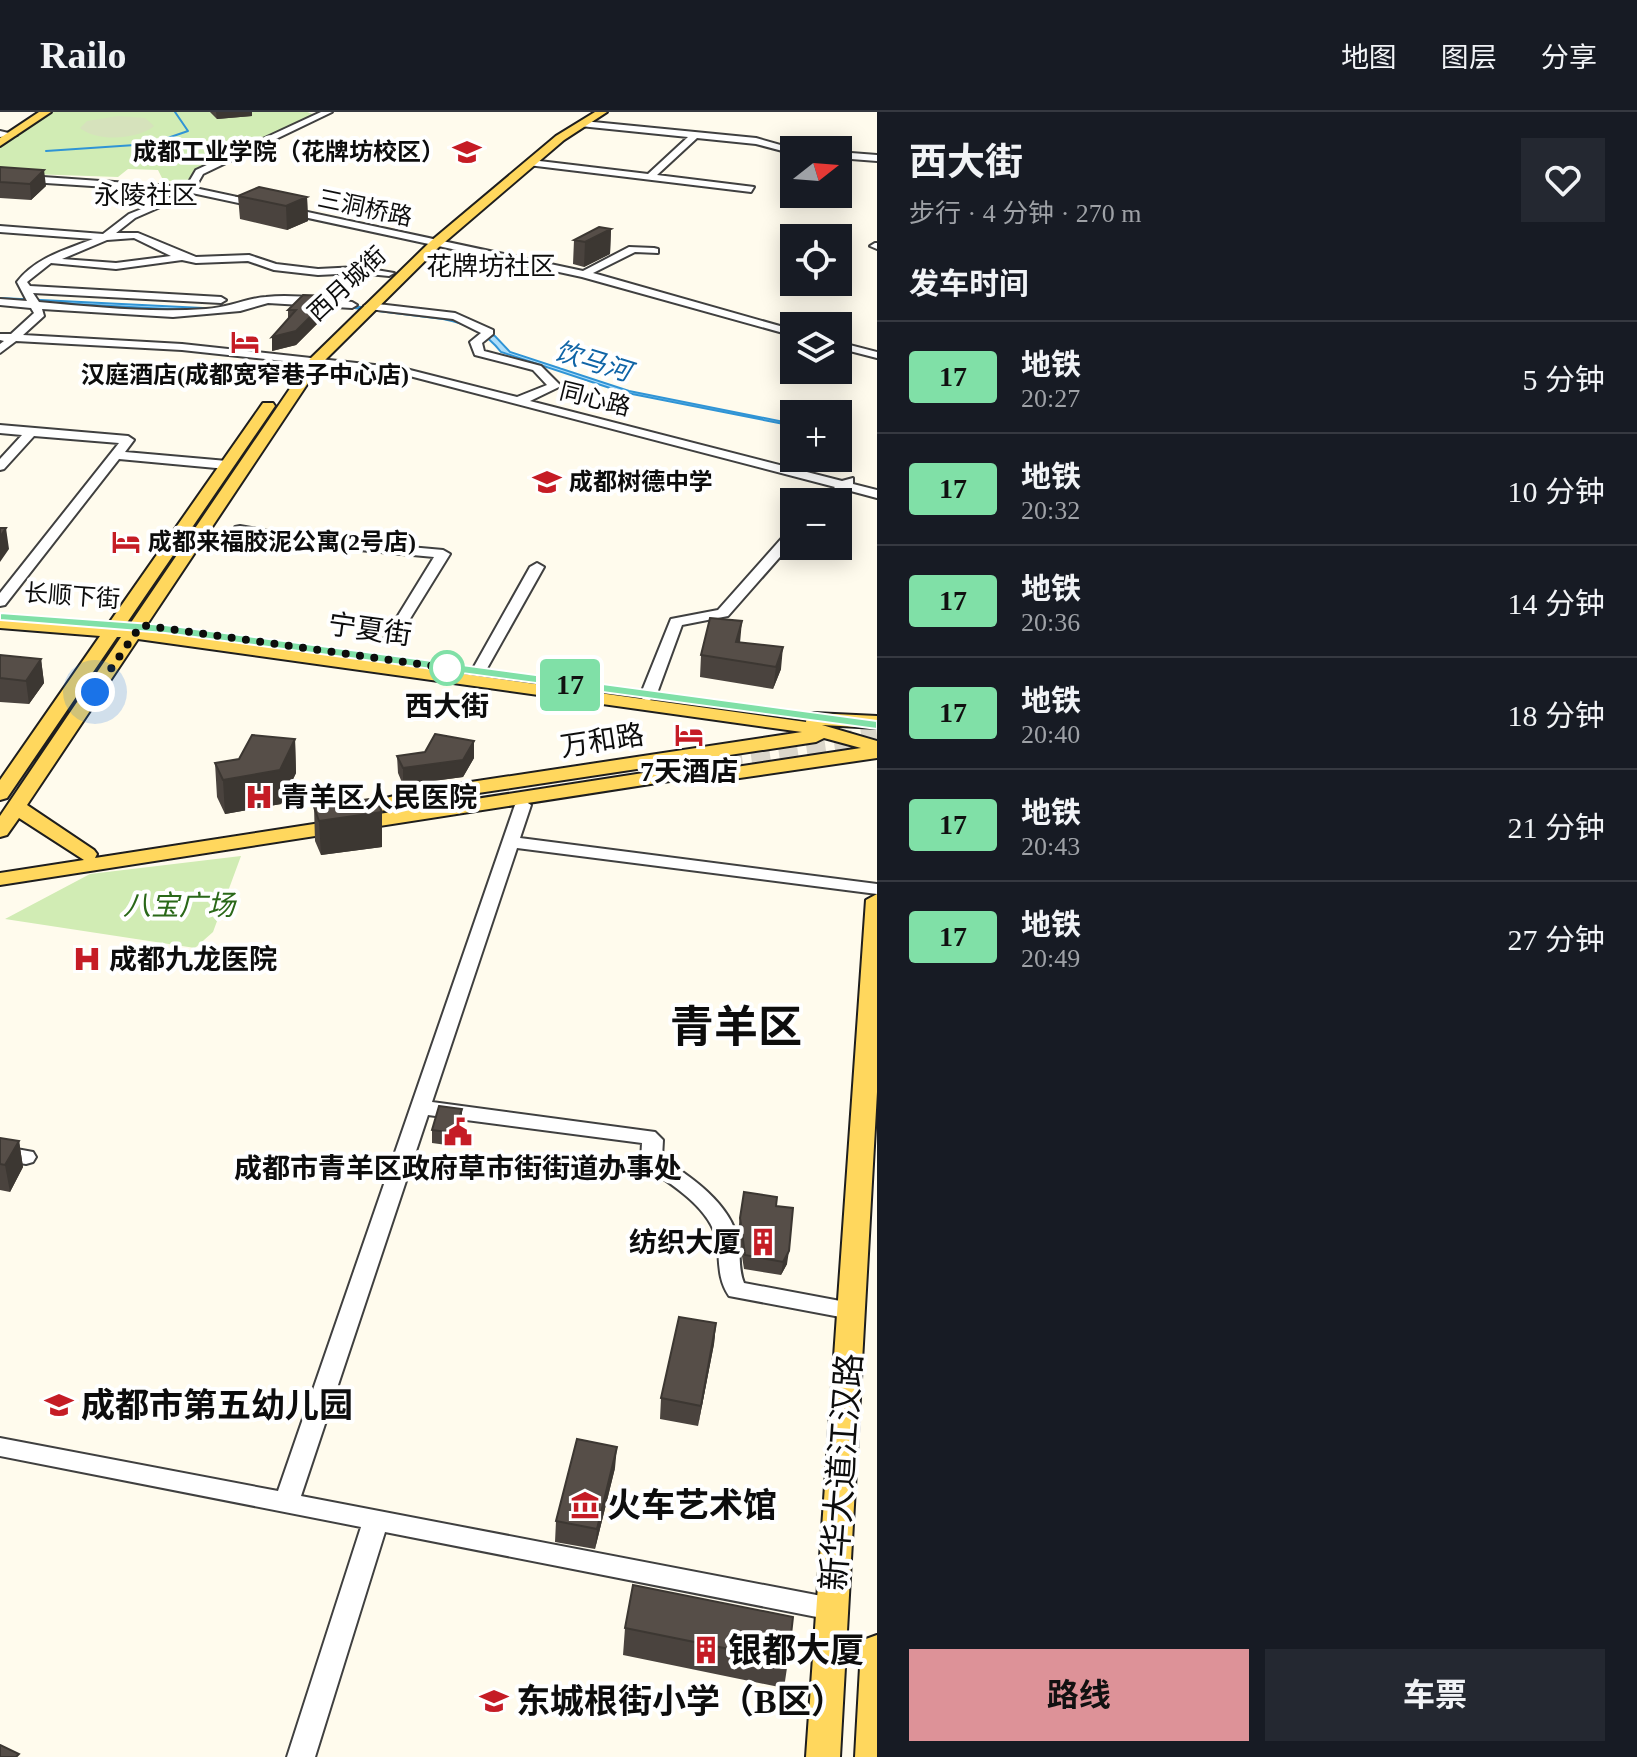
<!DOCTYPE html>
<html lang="zh">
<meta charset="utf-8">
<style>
body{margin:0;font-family:"Times New Roman","Noto Sans SC",serif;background:#242831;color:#f1f3f6;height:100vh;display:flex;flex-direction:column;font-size:30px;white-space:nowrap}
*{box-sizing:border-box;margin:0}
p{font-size:26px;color:#9ea1a6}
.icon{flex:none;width:44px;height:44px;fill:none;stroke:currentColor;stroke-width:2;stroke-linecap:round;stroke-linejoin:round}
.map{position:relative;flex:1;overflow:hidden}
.panel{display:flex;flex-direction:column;background:#171b24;width:760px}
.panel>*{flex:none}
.badge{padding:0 16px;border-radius:6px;font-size:28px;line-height:52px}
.needle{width:52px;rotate:73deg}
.controls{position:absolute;left:780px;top:24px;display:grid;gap:16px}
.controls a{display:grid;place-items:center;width:72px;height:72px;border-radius:0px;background:#171b24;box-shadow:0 4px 20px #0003;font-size:40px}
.you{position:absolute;width:40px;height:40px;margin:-20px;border:6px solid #fff;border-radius:50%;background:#1a73e8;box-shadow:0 0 0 12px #1a73e833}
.map>.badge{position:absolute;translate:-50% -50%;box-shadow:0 0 0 4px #fff}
h2{padding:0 32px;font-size:30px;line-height:72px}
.round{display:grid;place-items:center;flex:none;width:84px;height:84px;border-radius:0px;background:#242831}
.overview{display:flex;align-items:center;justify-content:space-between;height:136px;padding:0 32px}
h1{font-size:38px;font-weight:700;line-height:60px}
.cta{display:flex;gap:16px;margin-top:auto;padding:16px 32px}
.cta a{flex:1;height:92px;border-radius:0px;background:#dd9298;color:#111;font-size:32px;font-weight:700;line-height:92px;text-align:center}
.cta a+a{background:#242831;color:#f1f3f6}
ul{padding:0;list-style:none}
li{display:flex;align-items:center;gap:24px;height:112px;padding:0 32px;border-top:2px solid #363941}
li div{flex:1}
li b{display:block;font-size:30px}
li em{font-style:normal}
li .badge{min-width:88px;font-weight:700;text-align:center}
header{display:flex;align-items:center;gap:48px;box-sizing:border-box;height:112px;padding:0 40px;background:#171b24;border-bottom:2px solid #363941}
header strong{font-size:38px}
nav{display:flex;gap:44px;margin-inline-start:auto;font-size:28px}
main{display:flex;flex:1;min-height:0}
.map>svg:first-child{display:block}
.green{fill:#d1ecb4}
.cemetery{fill:#d6e2bc}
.water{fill:#aedefa;stroke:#3094d5;stroke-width:2}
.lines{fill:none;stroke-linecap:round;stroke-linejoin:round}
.stream{stroke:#3094d5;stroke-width:2}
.minor-tunnel{stroke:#dbd7cb;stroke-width:12;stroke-dasharray:12 6;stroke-linecap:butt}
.major-tunnel{stroke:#dbd7cb;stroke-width:19;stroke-dasharray:19 9;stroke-linecap:butt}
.minor-casing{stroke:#404040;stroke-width:4}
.major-casing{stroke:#1e1e1e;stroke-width:4}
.minor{fill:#fff;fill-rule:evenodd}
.major{fill:#ffd75d;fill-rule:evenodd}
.wall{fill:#4a433e}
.shaded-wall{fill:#3c3732}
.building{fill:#564e48;stroke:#3c3732;stroke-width:2}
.line{fill:#80e0a7;stroke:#fff;stroke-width:2}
.walk{stroke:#0d0d0d;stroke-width:8;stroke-dasharray:0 14.4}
.stop-dot{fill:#fff;stroke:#80e0a7;stroke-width:4}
.labels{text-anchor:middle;stroke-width:8;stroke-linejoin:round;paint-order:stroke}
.far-poi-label{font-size:24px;font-weight:bold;fill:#0d0d0d;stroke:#fff;text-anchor:start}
.far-street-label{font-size:24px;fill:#0d0d0d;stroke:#fff}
.far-quarter-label{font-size:26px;fill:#0d0d0d;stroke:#fff}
.far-water-label{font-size:26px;font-style:italic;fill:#0f64a6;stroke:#fff}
.street-label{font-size:28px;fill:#0d0d0d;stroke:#fff}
.stop-label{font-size:28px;font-weight:bold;fill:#0d0d0d;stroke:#fff}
.poi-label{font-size:28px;font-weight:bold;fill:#0d0d0d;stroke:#fff}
.park-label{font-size:28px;font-style:italic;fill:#2a6819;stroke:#fff}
.near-poi-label{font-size:34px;font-weight:bold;fill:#0d0d0d;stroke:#fff;text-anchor:start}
.near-street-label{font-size:34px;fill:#0d0d0d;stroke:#fff}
.town-label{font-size:44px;font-weight:bold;fill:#0d0d0d;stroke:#fff}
</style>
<header>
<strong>Railo</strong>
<nav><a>地图</a><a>图层</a><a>分享</a></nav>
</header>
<main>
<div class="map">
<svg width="877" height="1645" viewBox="0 0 877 1645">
<rect width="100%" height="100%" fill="#fffbed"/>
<path class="green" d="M52 0H307L316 3 185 71 163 68 158 58 128 57 118 65 0 61V36Z
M461 143 505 152 482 160 439 153 447 145Z
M241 744 213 820 195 836 5 807 90 762Z"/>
<path class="cemetery" d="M118 4 145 6 154 14C137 28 97 30 80 16L87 9Z"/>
<path class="water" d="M0 186 223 197 287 187 435 203 457 207 495 224 510 240 629 279 794 312V314L622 280 501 240C487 222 466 211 443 207L330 193 272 190 222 200 0 188Z"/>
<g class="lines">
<path class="stream" d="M46 39 150 32 188 19 175 0"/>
<path class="minor-tunnel" d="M279 425 343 433"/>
<path class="major-tunnel" d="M723 646 877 624"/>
<defs>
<path id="minor" d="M321 0H332L203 62 195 76 583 159 629 135 654 136 658 137V141L635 140 593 161 794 218V224L582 165 192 81 135 106 116 121H138L196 145 249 143 276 152 318 157 358 155 394 161 389 164 358 161 318 163 274 158 248 149 196 151 182 148 116 157 51 151 27 170 30 174 221 185 226 188 221 191 33 181 39 190C94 195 150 201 206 197 227 196 248 186 266 185 294 182 323 187 352 190L357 193 352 196 268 191 240 199 173 205 42 197 44 204 23 223 182 232 402 256 517 285 547 273 533 258 475 243 470 230 481 221 453 207 369 197 364 194 369 191 455 201 493 218V222L482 231 484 239 541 254 561 274 530 289 842 369 853 366V372L877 378V386L847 378 834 390H820L835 375 402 262 182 238 16 229 0 241V232L4 229 0 228V222H11L34 201 31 196 0 193V187L27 189 17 170C35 146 65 138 93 127L0 120V114L103 122 129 102 184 80 0 68V62L186 75 196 58ZM134 126 171 144 116 151 62 147 107 128Z
M583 9 756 26 798 38H794V42L756 32 697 26 657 63 754 75 751 80 528 53 531 48 648 62 688 25 580 14Z
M0 19 17 23 0 25Z
M838 40 877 43V49L838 46Z
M875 131H877V137L870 134Z
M838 230 877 240V246L838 236Z
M0 313 128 324 134 328 125 340 227 349 233 353 227 357 119 347 5 493 0 494V481L119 331 34 324 4 357 0 358V347L22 323 0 321Z
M240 414 279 421 286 425 279 429 235 421V415Z
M794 417V429L728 504 682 513 656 584 648 589 643 587 640 584 671 507 718 498 789 418Z
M343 429 443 438 450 442 395 531 390 532 383 528 434 445 338 436V430Z
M537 451 544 455 485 560 483 563H473L471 560 530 455Z
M523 688 531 693 520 726 877 772V782L517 736 432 990 655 1020 663 1028 662 1046C691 1065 730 1091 738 1128 741 1142 738 1157 744 1171L851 1191 859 1193 862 1199 859 1205 851 1207 729 1184C717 1166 720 1150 717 1129 711 1096 670 1071 644 1054L641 1049 642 1031 428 1003 301 1384 832 1486 841 1489 845 1497 841 1505 832 1508 385 1420 315 1645H287L361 1415 0 1344V1326L278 1379 515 693Z
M0 1034 33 1040 36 1045 33 1050 26 1052 0 1048Z"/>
<path id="major" d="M39 0H51L0 34V26Z
M595 0H607L564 28 439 135 320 253 144 517 806 610 807 603 814 601 877 604V616L822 613 877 629V646L712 670 702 664 0 773V761L84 748 19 706 7 723 0 725V704L121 525H117L7 686 0 688V668L100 524 0 516V506L107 514 263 291H273L275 294 124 515H128L310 247 431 129 556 24ZM138 527 802 620 418 678 358 693 355 697 365 703 418 690 816 630 824 626 861 636 736 655 734 650 727 648 95 746 97 742 94 738 27 693Z
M877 782V980L840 1645H806L866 788Z
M877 1523V1645H855L861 1537 866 1527Z"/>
</defs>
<use href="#minor" class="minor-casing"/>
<use href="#major" class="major-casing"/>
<use href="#minor" class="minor"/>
<use href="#major" class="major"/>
</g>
<path class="wall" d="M210 0H252V4L217 7Z
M0 55 46 74 31 88 0 86Z
M238 84 307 85 308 109 287 118 240 107Z
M611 117 610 142 584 155 573 152 574 128Z
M288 198H331L296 233 272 239 288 207Z
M740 530 781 557 773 577 700 565 701 543Z
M0 543 41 547 44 571 29 592 0 590Z
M295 627 296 661 281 692 225 702 217 685 215 651 239 647Z
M397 644 474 646 463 665 403 673 398 661Z
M314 695 382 735 321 743 315 729Z
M462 1010 454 1034 432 1031V1018Z
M0 1026 19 1029 23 1055 10 1080 0 1078Z
M744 1080 776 1094 787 1152 781 1163 744 1157 738 1119Z
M716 1211 714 1232 698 1314 660 1307 661 1286Z
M615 1356 595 1437 555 1430 556 1409Z
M625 1516 788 1549 784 1576 623 1543Z"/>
<path class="shaded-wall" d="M216 0H252V4L217 7Z
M44 58 46 74 31 88 30 72Z
M307 85 308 109 287 118 286 94Z
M611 117 610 142 584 155 585 130Z
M331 184V198L296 233 272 239V225Z
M6 416 9 437 0 450V425Z
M742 509 740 531 736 530Z
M783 535 781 557 773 577 776 555Z
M41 547 44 571 29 592 26 569Z
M295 627 296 661 281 692 225 702 223 668Z
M474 629V646L463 665 403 673V656Z
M382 700V735L321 743 319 709Z
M462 997V1010L454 1034V1021Z
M19 1029 23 1055 10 1080 5 1053Z
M789 1139 787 1152 781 1163 783 1150Z
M716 1211 714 1232 698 1314 701 1294Z
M617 1335 615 1356 595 1437 597 1417Z"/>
<path class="building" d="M0 55 44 58 30 72 0 70Z
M259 75 307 85 286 94 238 84Z
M599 115 611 117 585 130 574 128Z
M303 183 331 184 296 219 272 225 296 198H288Z
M0 416H6L0 425Z
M710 506 742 509 736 530 783 535 776 555 701 543Z
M0 543 41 547 26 569 0 566Z
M435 622 474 629 463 648 403 656 397 644 425 640Z
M252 623 295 627 280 658 223 668 215 651 239 647Z
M376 686 382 700 319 709 314 695Z
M439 994 462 997 454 1021 432 1018Z
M0 1026 19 1029 5 1053 0 1052Z
M744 1080 777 1085 776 1094 793 1096 789 1139 783 1150 745 1143 740 1106Z
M679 1205 716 1211 701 1294 661 1286Z
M577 1327 617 1335 597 1417 556 1409Z
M633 1473 793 1505 788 1549 625 1516Z
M0 1633 19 1642 16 1645H0Z"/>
<path class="line" d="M0 501 165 513 877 609V617L165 521 0 508Z"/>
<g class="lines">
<path class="walk" d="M95 580 141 513 447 556"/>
</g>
<defs>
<symbol id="university-bare" viewBox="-9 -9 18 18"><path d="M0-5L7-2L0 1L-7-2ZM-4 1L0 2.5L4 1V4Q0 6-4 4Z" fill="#c51c25" stroke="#fff" stroke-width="2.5" paint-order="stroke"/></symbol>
<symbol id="hotel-bare" viewBox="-9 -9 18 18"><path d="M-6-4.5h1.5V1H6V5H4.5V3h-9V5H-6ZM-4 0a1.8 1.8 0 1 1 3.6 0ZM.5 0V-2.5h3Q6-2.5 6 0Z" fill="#c51c25" stroke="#fff" stroke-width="2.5" paint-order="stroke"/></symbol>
<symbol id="school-bare" viewBox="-9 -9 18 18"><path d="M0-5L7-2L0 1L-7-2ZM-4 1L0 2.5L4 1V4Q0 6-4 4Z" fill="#c51c25" stroke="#fff" stroke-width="2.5" paint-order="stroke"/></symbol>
<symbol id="hospital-bare" viewBox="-9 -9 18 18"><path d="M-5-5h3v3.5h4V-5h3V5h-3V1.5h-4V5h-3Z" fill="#c51c25" stroke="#fff" stroke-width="2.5" paint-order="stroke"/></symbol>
<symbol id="civic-bare" viewBox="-9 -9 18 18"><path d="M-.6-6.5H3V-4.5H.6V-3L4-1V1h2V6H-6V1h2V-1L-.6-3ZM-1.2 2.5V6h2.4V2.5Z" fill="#c51c25" stroke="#fff" stroke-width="2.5" paint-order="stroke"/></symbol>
<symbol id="building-bare" viewBox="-9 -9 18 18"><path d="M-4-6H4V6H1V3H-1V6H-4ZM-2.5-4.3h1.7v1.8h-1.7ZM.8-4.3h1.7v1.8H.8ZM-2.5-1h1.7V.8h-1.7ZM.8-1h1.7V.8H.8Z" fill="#c51c25" stroke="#fff" stroke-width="2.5" paint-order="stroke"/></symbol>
<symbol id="museum-bare" viewBox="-9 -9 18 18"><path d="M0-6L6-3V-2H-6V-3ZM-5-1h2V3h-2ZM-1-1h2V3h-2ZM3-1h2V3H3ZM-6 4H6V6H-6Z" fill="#c51c25" stroke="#fff" stroke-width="2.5" paint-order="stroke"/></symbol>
</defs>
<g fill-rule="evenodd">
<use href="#university-bare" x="447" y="20" width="40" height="40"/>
<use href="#hotel-bare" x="225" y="210" width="40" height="40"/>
<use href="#school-bare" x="527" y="350" width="40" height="40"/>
<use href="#hotel-bare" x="106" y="410" width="40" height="40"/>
<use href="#hotel-bare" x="669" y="603" width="40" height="40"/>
<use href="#hospital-bare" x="239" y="665" width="40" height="40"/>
<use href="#hospital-bare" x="67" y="827" width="40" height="40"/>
<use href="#civic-bare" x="438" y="1000" width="40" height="40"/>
<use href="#building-bare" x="743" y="1110" width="40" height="40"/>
<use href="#school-bare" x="39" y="1273" width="40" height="40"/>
<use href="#museum-bare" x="565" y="1373" width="40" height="40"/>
<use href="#building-bare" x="686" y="1518" width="40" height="40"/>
<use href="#school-bare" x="474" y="1569" width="40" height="40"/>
</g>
<circle class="stop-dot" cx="447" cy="556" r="16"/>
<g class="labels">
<g class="far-poi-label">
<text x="445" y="48" text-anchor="end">成都工业学院（花牌坊校区）</text>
<text x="245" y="271" text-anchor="middle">汉庭酒店(成都宽窄巷子中心店)</text>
<text x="569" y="378">成都树德中学</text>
<text x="148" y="438">成都来福胶泥公寓(2号店)</text>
</g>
<g class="far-street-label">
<text transform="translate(365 96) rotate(12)" y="8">三洞桥路</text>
<text transform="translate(347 172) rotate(-43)" y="8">西月城街</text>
<text transform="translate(595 287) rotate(14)" y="8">同心路</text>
<text transform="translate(72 484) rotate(4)" y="8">长顺下街</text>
</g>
<g class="far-quarter-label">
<text x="146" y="92">永陵社区</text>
<text x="491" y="163">花牌坊社区</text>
</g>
<g class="far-water-label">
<text transform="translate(593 249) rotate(17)" y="9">饮马河</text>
</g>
<g class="street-label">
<text transform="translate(370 517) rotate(8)" y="10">宁夏街</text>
<text transform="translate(602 628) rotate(-9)" y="10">万和路</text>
</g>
<g class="stop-label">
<text x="447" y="604">西大街</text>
</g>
<g class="poi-label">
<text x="689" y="669">7天酒店</text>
<text x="281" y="695" text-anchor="start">青羊区人民医院</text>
<text x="109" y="857" text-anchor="start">成都九龙医院</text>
<text x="458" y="1066">成都市青羊区政府草市街街道办事处</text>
<text x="741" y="1140" text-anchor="end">纺织大厦</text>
</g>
<g class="park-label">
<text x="179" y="803">八宝广场</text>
</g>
<g class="near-poi-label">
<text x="81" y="1305">成都市第五幼儿园</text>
<text x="607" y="1405">火车艺术馆</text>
<text x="728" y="1550">银都大厦</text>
<text x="516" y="1601">东城根街小学（B区）</text>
</g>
<g class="near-street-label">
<text transform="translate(841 1360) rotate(-86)" y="12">新华大道江汉路</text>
</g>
<g class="town-label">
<text x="736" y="930">青羊区</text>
</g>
</g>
</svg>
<div class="controls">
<a><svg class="needle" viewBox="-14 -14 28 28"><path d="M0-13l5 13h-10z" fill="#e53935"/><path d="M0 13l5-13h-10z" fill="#9ea1a6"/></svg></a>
<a><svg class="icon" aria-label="locate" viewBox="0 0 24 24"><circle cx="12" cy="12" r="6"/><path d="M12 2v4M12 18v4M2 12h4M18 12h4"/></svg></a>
<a><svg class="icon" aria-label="layers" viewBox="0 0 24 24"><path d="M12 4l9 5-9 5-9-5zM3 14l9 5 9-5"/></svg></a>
<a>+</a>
<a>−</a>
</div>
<div class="you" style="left:95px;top:580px"></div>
<b class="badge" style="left:570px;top:573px;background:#80e0a7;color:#111">17</b>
</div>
<section class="panel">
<div class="overview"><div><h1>西大街</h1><p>步行 · 4 分钟 · 270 m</p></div><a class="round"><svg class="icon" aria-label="heart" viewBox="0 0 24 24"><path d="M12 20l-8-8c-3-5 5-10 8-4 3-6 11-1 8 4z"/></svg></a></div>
<h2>发车时间</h2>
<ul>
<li><span class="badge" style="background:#80e0a7;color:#111">17</span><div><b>地铁</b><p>20:27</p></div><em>5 分钟</em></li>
<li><span class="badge" style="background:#80e0a7;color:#111">17</span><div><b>地铁</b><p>20:32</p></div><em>10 分钟</em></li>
<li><span class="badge" style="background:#80e0a7;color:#111">17</span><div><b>地铁</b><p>20:36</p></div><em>14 分钟</em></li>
<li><span class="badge" style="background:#80e0a7;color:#111">17</span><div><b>地铁</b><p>20:40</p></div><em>18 分钟</em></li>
<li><span class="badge" style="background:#80e0a7;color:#111">17</span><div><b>地铁</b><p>20:43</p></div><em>21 分钟</em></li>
<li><span class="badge" style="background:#80e0a7;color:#111">17</span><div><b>地铁</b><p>20:49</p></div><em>27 分钟</em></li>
</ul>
<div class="cta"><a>路线</a><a>车票</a></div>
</section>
</main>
